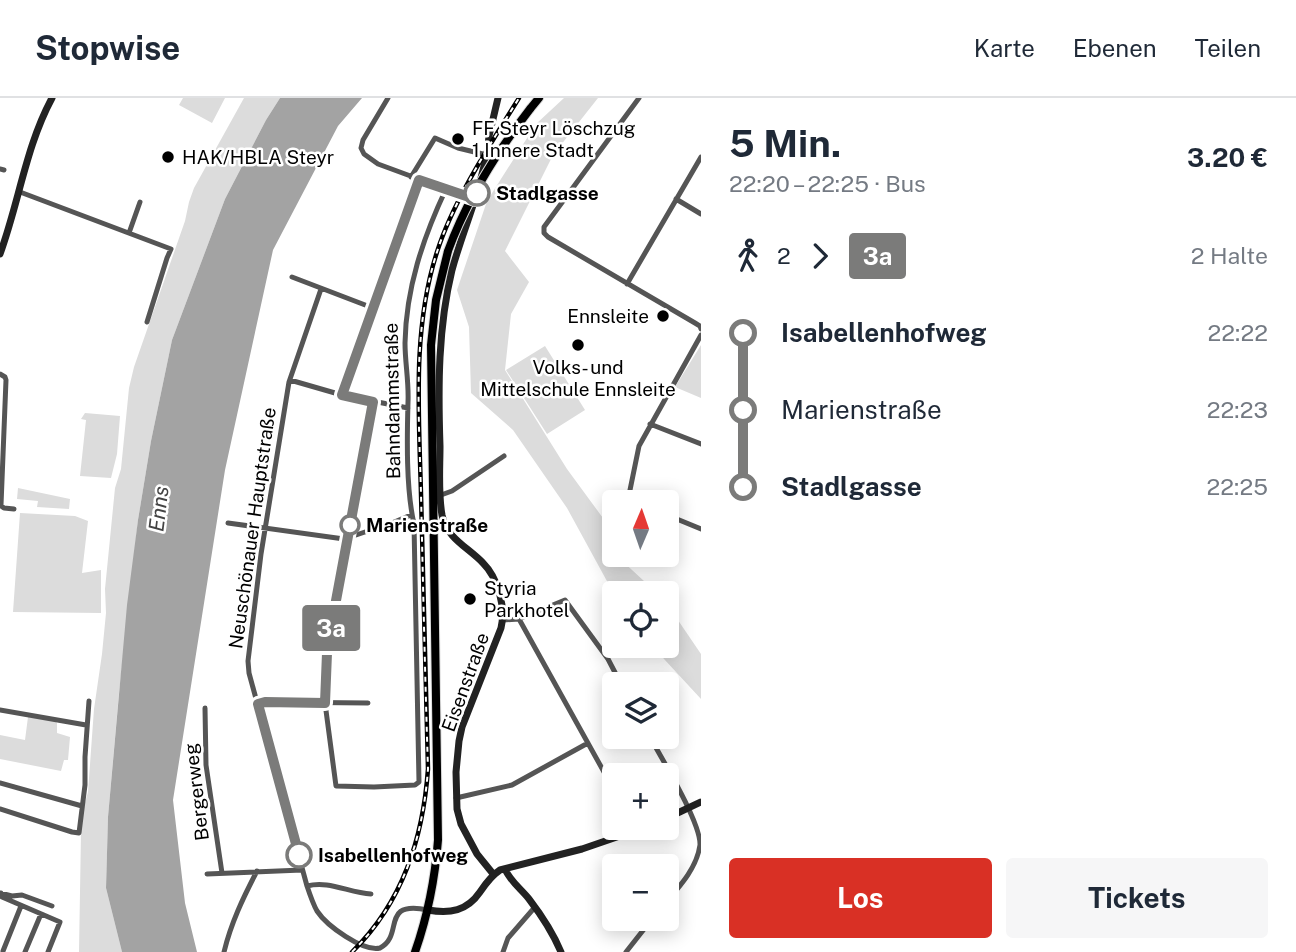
<!DOCTYPE html>
<html lang="de">
<meta charset="utf-8">
<style>
body{margin:0;font-family:"Public Sans",sans-serif;background:#f6f6f7;color:#1f2937;height:100vh;display:flex;flex-direction:column;font-size:26px;white-space:nowrap}
*{box-sizing:border-box;margin:0}
p{font-size:23px;color:#747a83}
.icon{flex:none;width:38px;height:38px;fill:none;stroke:currentColor;stroke-width:2;stroke-linecap:round;stroke-linejoin:round}
.map{position:relative;flex:1;overflow:hidden}
.panel{display:flex;flex-direction:column;background:#fff;width:595px}
.panel>*{flex:none}
.badge{padding:0 14px;border-radius:5px;font-size:24px;line-height:46px}
.needle{width:46px;rotate:2deg}
.controls{position:absolute;left:602px;top:392px;display:grid;gap:14px}
.controls a{display:grid;place-items:center;width:77px;height:77px;border-radius:7px;background:#fff;box-shadow:0 4px 18px #0003;font-size:35px}
.map>.badge{position:absolute;translate:-50% -50%;box-shadow:0 0 0 4px #fff}
.legs{display:flex;align-items:center;gap:10px;height:77px;padding:0 28px;font-size:23px}
.legs p{margin-inline-start:auto}
.summary{display:flex;align-items:center;justify-content:space-between;height:119px;padding:0 28px}
h1{font-size:38px;font-weight:700;line-height:52px}
.primary-button{display:flex;gap:14px;margin-top:auto;padding:14px 28px}
.primary-button a{flex:1;height:80px;border-radius:7px;background:#d93025;color:#fff;font-size:28px;font-weight:700;line-height:80px;text-align:center}
.primary-button a+a{background:#f6f6f7;color:#1f2937}
ul{padding:0 28px;list-style:none}
li{display:flex;align-items:center;gap:24px;height:77px;font-size:26px}
li i{display:grid;place-items:center;width:10px;height:100%;margin:0 9px;background:currentColor}
li i::after{content:'';width:18px;height:18px;margin:-9px;border:5px solid;border-radius:50%;background:#fff}
li p{margin-inline-start:auto}
li:first-child i{background:linear-gradient(#0000 50%,currentColor 0)}
li:last-child i{background:linear-gradient(currentColor 50%,#0000 0)}
header{display:flex;align-items:center;gap:42px;box-sizing:border-box;height:98px;padding:0 35px;background:#fff;border-bottom:2px solid #e0e1e3}
header strong{font-size:33px}
nav{display:flex;gap:38px;margin-inline-start:auto;font-size:24px}
main{display:flex;flex:1;min-height:0}
.map>svg:first-child{display:block}
.green{fill:#dcdcdc}
.water{fill:#a3a3a3}
.lines{fill:none;stroke-linecap:round;stroke-linejoin:round}
.primary-casing{stroke:#dbdbdb;stroke-width:10}
.street{stroke:#555;stroke-width:5}
.secondary{stroke:#222;stroke-width:7}
.primary{stroke:#000;stroke-width:8}
.rail-casing{stroke:#000;stroke-width:4.5}
.rail{stroke:#fff;stroke-width:2;stroke-dasharray:5;stroke-linecap:butt}
.primary-bridge-casing{stroke:#dbdbdb;stroke-width:10;stroke-linecap:butt}
.primary-bridge{stroke:#000;stroke-width:8}
.line-1-casing{stroke:#fff;stroke-width:16}
.line-1{stroke:#7b7b7a;stroke-width:10}
.poi-dot{fill:#000;stroke:#fff;stroke-width:2.5}
.stop-1-dot{fill:#fff;stroke:#7b7b7a;stroke-width:3.5}
.labels{text-anchor:middle;stroke-width:5;stroke-linejoin:round;paint-order:stroke}
.poi-label{font-size:19px;fill:#000;stroke:#fff;text-anchor:start}
.stop-label{font-size:19px;font-weight:bold;fill:#000;stroke:#fff;text-anchor:start}
.street-label{font-size:19px;fill:#000;stroke:#fff}
.water-label{font-size:21px;font-style:italic;fill:#444;stroke:#fff}
</style>
<header>
<strong>Stopwise</strong>
<nav><a>Karte</a><a>Ebenen</a><a>Teilen</a></nav>
</header>
<main>
<div class="map">
<svg width="701" height="854" viewBox="0 0 701 854">
<rect width="100%" height="100%" fill="#fff"/>
<path class="green" d="M183 0H225L212 25 179 7Z
M244 0H280L266 22 225 101 172 242 151 343 138 422 119 595 108 719 106 790 122 854H79L81 734 84 708 88 694 94 611 102 556 106 515 105 491 115 390 121 371 129 290 134 269 185 123 189 104 194 90Z
M564 0H598L553 57 505 153 529 184 511 216 505 272 567 371 611 431 614 445V457H618L619 460 657 495 614 496 567 410 513 332 471 295 469 229 457 192 487 103 536 26Z
M701 247V300L675 289Z
M545 248 585 312 547 336 506 272Z
M85 315 120 318 117 356 111 380 80 378 86 322 81 321Z
M18 390 70 401 69 411 37 409 38 403 17 401Z
M20 415 75 418 88 423 82 475 101 472V515L13 514Z
M667 506 701 556V601L652 548H667Z
M28 619 55 623 57 625V635L70 639 68 662H64L61 673 0 661V637L25 642Z"/>
<path class="water" d="M280 0H362L338 28 273 152 225 372 173 702 185 805 197 854H122L106 790 108 719 127 507 138 422 151 343 172 242 225 101 266 22Z"/>
<g class="lines">
<defs>
<path id="primary" d="M530 11 539 0
M415 854C428 817 435 781 438 742L431 247 436 202 448 153"/>
</defs>
<use href="#primary" class="primary-casing"/>
<path class="street" d="M388 0 363 42 361 50 364 56 378 66 473 101
M639 0 555 114 544 129V135L548 139 695 225 700 228 701 231
M0 71 4 72
M411 79 435 40 458 50 487 57
M20 94 171 151 167 160 147 224
M676 101 701 116
M129 135 140 104
M292 179 373 210
M627 186 701 59
M321 191 289 284 261 456 248 563 249 575 307 788C310 797 313 806 317 813 327 828 363 854 380 850 405 837 379 802 428 812
M0 276 5 279 6 282 1 407
M290 282 342 297 408 310
M342 297 419 82
M373 304 350 427 342 460 327 555 325 605 336 688 374 689 415 687 419 684 414 426C406 391 407 340 408 304 409 284 405 265 405 245 406 190 423 140 446 91
M650 326 701 346
M441 397 452 393 504 358
M639 404 633 400 630 392 639 348 701 237
M0 407 4 410 14 411
M667 417 701 431
M228 425 344 441 392 425 411 417
M519 521 614 692
M503 522 519 521 565 502 608 561 621 586
M258 606 265 604 368 605
M205 610 206 667 222 775
M0 612 86 627
M650 639C662 661 701 725 700 747 697 769 681 787 667 803
M0 685 82 708
M456 700 512 687 588 645
M0 711 72 734 79 735 85 687V659L89 603
M207 776 302 772
M307 788C329 782 349 795 371 796
M0 795 12 798 22 797 52 808
M1 795 2 799 60 824 48 854
M3 853 21 808
M25 854 41 816
M224 854C231 825 243 800 257 773
M503 854 508 840 535 809
M626 854 652 821"/>
<path class="secondary" d="M481 80 487 57 489 38 498 0
M477 95C469 121 459 146 452 172 438 230 438 288 440 348 440 370 438 395 442 417 447 441 468 449 483 465 498 480 506 509 501 530L462 629 459 643 456 674 457 711 461 726 477 756 494 777
M0 156C19 104 26 48 52 0
M667 720 701 704
M505 771C510 783 521 791 529 801 542 818 553 835 561 854
M428 812C450 816 467 813 480 794 486 785 491 778 500 772L582 751 643 730"/>
<use href="#primary" class="primary"/>
<defs>
<path id="rail" d="M352 854C403 804 423 740 428 671 425 579 423 487 421 396 419 316 412 231 437 154 453 103 491 45 519 0"/>
</defs>
<use href="#rail" class="rail-casing"/>
<use href="#rail" class="rail"/>
<defs>
<path id="primary-bridge" d="M448 153C467 101 496 55 530 11"/>
</defs>
<use href="#primary-bridge" class="primary-bridge-casing"/>
<use href="#primary-bridge" class="primary-bridge"/>
</g>
<g class="lines">
<defs>
<path id="line-1" d="M299 757 258 606 265 604 325 605 327 555 335 508 373 304 342 297 419 82 475 101 477 95"/>
</defs>
<use href="#line-1" class="line-1-casing"/>
<use href="#line-1" class="line-1"/>
</g>
<g class="poi-dot">
<circle cx="458" cy="41" r="7"/>
<circle cx="168" cy="59" r="7"/>
<circle cx="663" cy="218" r="7"/>
<circle cx="578" cy="247" r="7"/>
<circle cx="470" cy="501" r="7"/>
</g>
<g class="stop-1-dot">
<circle cx="477" cy="95" r="12"/>
<circle cx="350" cy="427" r="9"/>
<circle cx="299" cy="757" r="12"/>
</g>
<g class="labels">
<g class="poi-label">
<text x="472" y="37">FF Steyr Löschzug<tspan x="472" dy="22">1 Innere Stadt</tspan></text>
<text x="182" y="66">HAK/HBLA Steyr</text>
<text x="649" y="225" text-anchor="end">Ennsleite</text>
<text x="578" y="276" text-anchor="middle">Volks- und<tspan x="578" dy="22">Mittelschule Ennsleite</tspan></text>
<text x="484" y="497">Styria<tspan x="484" dy="22">Parkhotel</tspan></text>
</g>
<g class="stop-label">
<text x="496" y="102">Stadlgasse</text>
<text x="366" y="434">Marienstraße</text>
<text x="318" y="764">Isabellenhofweg</text>
</g>
<g class="street-label">
<text transform="translate(392 303) rotate(-91)" y="7">Bahndammstraße</text>
<text transform="translate(252 430) rotate(-82)" y="7">Neuschönauer Hauptstraße</text>
<text transform="translate(465 584) rotate(-70)" y="7">Eisenstraße</text>
<text transform="translate(196 694) rotate(-97)" y="7">Bergerweg</text>
</g>
<g class="water-label">
<text transform="translate(159 411) rotate(-83)" y="7">Enns</text>
</g>
</g>
</svg>
<div class="controls">
<a><svg class="needle" viewBox="-14 -14 28 28"><path d="M0-13l5 13h-10z" fill="#e53935"/><path d="M0 13l5-13h-10z" fill="#747a83"/></svg></a>
<a><svg class="icon" aria-label="locate" viewBox="0 0 24 24"><circle cx="12" cy="12" r="6"/><path d="M12 2v4M12 18v4M2 12h4M18 12h4"/></svg></a>
<a><svg class="icon" aria-label="layers" viewBox="0 0 24 24"><path d="M12 4l9 5-9 5-9-5zM3 14l9 5 9-5"/></svg></a>
<a>+</a>
<a>−</a>
</div>
<b class="badge" style="left:331px;top:530px;background:#7b7b7a;color:#fff">3a</b>
</div>
<section class="panel">
<div class="summary"><div><h1>5 Min.</h1><p>22:20 – 22:25 · Bus</p></div><b>3.20 €</b></div>
<div class="legs"><svg class="icon" aria-label="walk" viewBox="0 0 24 24"><circle cx="13" cy="4" r="2"/><path d="M13 8l-2 6 4 7M11 14l-3 7M7 12l3-4h3l4 4"/></svg>2<svg class="icon" aria-label="forward" viewBox="0 0 24 24"><path d="M9 5l7 7-7 7"/></svg><b class="badge" style="background:#7b7b7a;color:#fff">3a</b><p>2 Halte</p></div>
<ul>
<li><i style="color:#7b7b7a"></i><b>Isabellenhofweg</b><p>22:22</p></li>
<li><i style="color:#7b7b7a"></i><span>Marienstraße</span><p>22:23</p></li>
<li><i style="color:#7b7b7a"></i><b>Stadlgasse</b><p>22:25</p></li>
</ul>
<div class="primary-button"><a>Los</a><a>Tickets</a></div>
</section>
</main>
